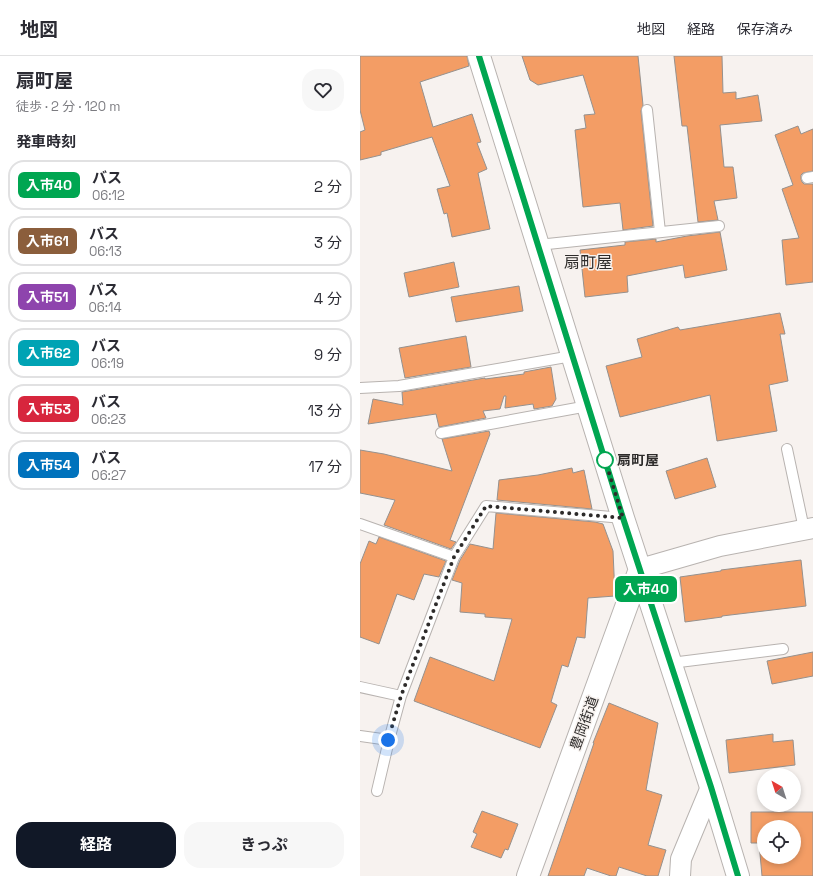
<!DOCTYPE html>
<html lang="ja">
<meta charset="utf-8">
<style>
body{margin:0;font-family:"Space Grotesk","Noto Sans JP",sans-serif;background:#f7f7f7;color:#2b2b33;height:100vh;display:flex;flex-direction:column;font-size:15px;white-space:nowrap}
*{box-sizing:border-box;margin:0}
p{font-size:13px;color:#7c7c81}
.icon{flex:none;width:22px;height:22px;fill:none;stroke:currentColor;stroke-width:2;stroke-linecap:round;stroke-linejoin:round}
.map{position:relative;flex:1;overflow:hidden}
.side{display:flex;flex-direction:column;background:#fff;width:360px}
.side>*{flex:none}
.badge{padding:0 8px;border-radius:6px;font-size:14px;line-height:26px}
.needle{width:26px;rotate:321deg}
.buttons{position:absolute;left:397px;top:712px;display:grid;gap:8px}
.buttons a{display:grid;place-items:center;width:44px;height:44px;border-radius:50%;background:#fff;box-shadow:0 2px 6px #0003;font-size:20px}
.you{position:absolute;width:20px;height:20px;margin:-10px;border:3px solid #fff;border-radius:50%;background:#1a73e8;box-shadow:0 0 0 6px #1a73e833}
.map>.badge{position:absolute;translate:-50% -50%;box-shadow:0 0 0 2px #fff}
h2{padding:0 16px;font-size:15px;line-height:36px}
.round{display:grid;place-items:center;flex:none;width:42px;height:42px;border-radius:16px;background:#f7f7f7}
.overview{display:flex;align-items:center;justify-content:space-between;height:68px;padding:0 16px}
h1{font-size:19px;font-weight:700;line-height:30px}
.cta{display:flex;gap:8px;margin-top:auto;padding:8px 16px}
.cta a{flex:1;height:46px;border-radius:16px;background:#111827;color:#fff;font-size:16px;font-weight:700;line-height:46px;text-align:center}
.cta a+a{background:#f7f7f7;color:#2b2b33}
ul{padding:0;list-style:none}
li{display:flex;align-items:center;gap:12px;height:50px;margin:0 8px 6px;padding:0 8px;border:2px solid #e1e1e2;border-radius:16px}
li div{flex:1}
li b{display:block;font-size:15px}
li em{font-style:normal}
li .badge{min-width:44px;font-weight:700;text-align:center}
header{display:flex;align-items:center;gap:24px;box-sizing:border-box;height:56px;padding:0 20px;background:#fff;border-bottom:1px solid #e1e1e2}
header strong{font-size:19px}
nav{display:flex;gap:22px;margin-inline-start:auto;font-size:14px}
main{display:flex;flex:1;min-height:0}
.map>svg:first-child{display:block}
.building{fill:#f39d65;stroke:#95918e;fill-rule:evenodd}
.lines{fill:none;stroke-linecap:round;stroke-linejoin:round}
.service-casing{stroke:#b8b3b0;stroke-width:12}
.minor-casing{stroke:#b8b3b0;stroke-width:22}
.tertiary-casing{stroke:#b8b3b0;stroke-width:24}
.service{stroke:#fff;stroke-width:10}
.minor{stroke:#fff;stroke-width:20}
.tertiary{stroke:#fff;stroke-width:22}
.line-casing{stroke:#fff;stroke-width:9}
.line{stroke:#00a651;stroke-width:6}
.walk{stroke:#2d2b2a;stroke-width:4;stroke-dasharray:0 7.2}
.stop-dot{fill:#fff;stroke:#00a651;stroke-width:2}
.labels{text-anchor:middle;stroke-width:3;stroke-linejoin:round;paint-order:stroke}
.stop-label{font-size:14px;font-weight:bold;fill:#2d2b2a;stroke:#f7f2ef;text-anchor:start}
.street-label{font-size:14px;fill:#2d2b2a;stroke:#f7f2ef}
.quarter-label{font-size:16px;fill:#2d2b2a;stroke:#f7f2ef}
</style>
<header>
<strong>地図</strong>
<nav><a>地図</a><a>経路</a><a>保存済み</a></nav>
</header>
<main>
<section class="side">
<div class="overview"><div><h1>扇町屋</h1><p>徒歩 · 2 分 · 120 m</p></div><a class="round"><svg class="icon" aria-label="heart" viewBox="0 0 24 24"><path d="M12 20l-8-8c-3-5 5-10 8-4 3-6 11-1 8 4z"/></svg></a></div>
<h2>発車時刻</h2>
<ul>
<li><span class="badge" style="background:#00a651;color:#fff">入市40</span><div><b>バス</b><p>06:12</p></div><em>2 分</em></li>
<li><span class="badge" style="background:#8b5e3c;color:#fff">入市61</span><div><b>バス</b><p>06:13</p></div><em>3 分</em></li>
<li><span class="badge" style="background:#8e44ad;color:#fff">入市51</span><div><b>バス</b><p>06:14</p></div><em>4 分</em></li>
<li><span class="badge" style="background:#00a3b4;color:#fff">入市62</span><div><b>バス</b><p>06:19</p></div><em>9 分</em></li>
<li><span class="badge" style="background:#d7263d;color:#fff">入市53</span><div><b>バス</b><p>06:23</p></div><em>13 分</em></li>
<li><span class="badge" style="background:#0072bc;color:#fff">入市54</span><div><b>バス</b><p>06:27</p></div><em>17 分</em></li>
</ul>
<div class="cta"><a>経路</a><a>きっぷ</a></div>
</section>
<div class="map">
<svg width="453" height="820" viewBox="0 0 453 820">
<rect width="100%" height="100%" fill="#f7f2ef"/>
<path class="building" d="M0 0H107L109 10 60 26 73 71 112 58 121 86 117 87 127 113 118 117 130 173 92 181 87 157 84 158 77 133 90 130 72 81 21 96V99L0 104V76L5 74 0 54Z
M162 0H278L283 49 281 55 293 170 263 174 260 147 223 151 215 74 226 72 224 59 235 58 223 19 178 29 170 24Z
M314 0H362L363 37 376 36V43L398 39 402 65 360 69 364 111H373L377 142 354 145 358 164 338 166 327 70H322Z
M438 70 441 78 453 73V115L443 117 441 119V123L442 126 444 128H453V226L426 229 422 184 439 182 422 133 433 129 415 79Z
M360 176 367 214 325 222 323 209 267 220 268 236 225 241 220 194 265 189V186L296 183V186L327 180Z
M94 206 99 231 49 241 44 217Z
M159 230 163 255 96 266 91 241Z
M420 257 425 278H420L428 325 409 329 417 375 357 385 350 339 260 361 246 310 282 301 277 283 318 271 320 274Z
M106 280 111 311 45 322 39 292Z
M191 311 196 343 192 350 174 353 173 348 145 352 146 340H144L140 353 123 355 126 362 79 371 76 358 8 368 13 343 43 349 42 336 125 322V323L164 318V316Z
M129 375 130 378 90 484 96 486 91 493 24 469 35 444 0 437V394L24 398 92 415 82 383Z
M347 402 356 431 315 443 306 415Z
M212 412 213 417 224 414 232 453 137 444 139 424 178 419Z
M136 457 235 466 243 468 253 495 255 540 228 542 225 582 217 581 208 611 202 609 191 646 197 649 180 692 54 645 70 601 134 625 152 563 125 561V558L100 556 102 527 92 524 100 504 110 488 133 493Z
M19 481 86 505 79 521 64 518 54 544 37 538 19 588 0 581V508L9 485 16 488Z
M441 504 446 550 362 560V561L325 566 320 521 361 515V514Z
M453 596V620L412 628 407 605Z
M249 647 298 667 286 734 302 739 288 789 306 794 298 820H287L259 811 256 820H251L227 812 224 820H188L234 687H233Z
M413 678V686L433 684 435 709 369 717 366 684Z
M122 755 158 768 148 794 145 793 141 802 111 791 117 778 113 776Z
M391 756H453V820H402L399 787H391ZM404 771H434V801H404Z"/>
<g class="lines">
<defs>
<path id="service" d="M287 54 300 176
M447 122 453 121
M178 189 359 170
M0 332 39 330 212 300
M81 377 228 350
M427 393 444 473
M0 468 94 501
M311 607 423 593
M0 631 41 640
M0 680 29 684
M17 735 29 684 41 640 94 501 126 450 263 462"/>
<path id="minor" d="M280 513 360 490 453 472
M320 820 321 803 351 731"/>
<path id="tertiary" d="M119 0 263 462 351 731 378 820
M168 820 280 513"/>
</defs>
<use href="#service" class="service-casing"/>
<use href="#minor" class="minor-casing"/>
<use href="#tertiary" class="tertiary-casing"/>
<use href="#service" class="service"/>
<use href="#minor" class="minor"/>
<use href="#tertiary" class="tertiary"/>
</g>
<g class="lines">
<defs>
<path id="line" d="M119 0 263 462 351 731 378 820"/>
</defs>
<use href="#line" class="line-casing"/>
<use href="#line" class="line"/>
<path class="walk" d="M28 684 41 640 94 501 126 450 263 462 245 404"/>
</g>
<circle class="stop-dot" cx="245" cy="404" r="8"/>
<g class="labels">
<g class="stop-label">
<text x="257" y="409">扇町屋</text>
</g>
<g class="street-label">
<text transform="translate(224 667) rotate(-70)" y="5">豊岡街道</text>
</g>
<g class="quarter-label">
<text x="228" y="212">扇町屋</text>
</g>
</g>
</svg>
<div class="buttons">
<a><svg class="needle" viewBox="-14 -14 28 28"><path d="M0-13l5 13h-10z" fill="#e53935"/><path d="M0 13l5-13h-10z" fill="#7c7c81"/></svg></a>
<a><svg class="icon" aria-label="locate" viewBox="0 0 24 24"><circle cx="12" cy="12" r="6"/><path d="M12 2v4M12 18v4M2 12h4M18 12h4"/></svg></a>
</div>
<div class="you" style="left:28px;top:684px"></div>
<b class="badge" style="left:286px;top:533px;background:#00a651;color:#fff">入市40</b>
</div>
</main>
